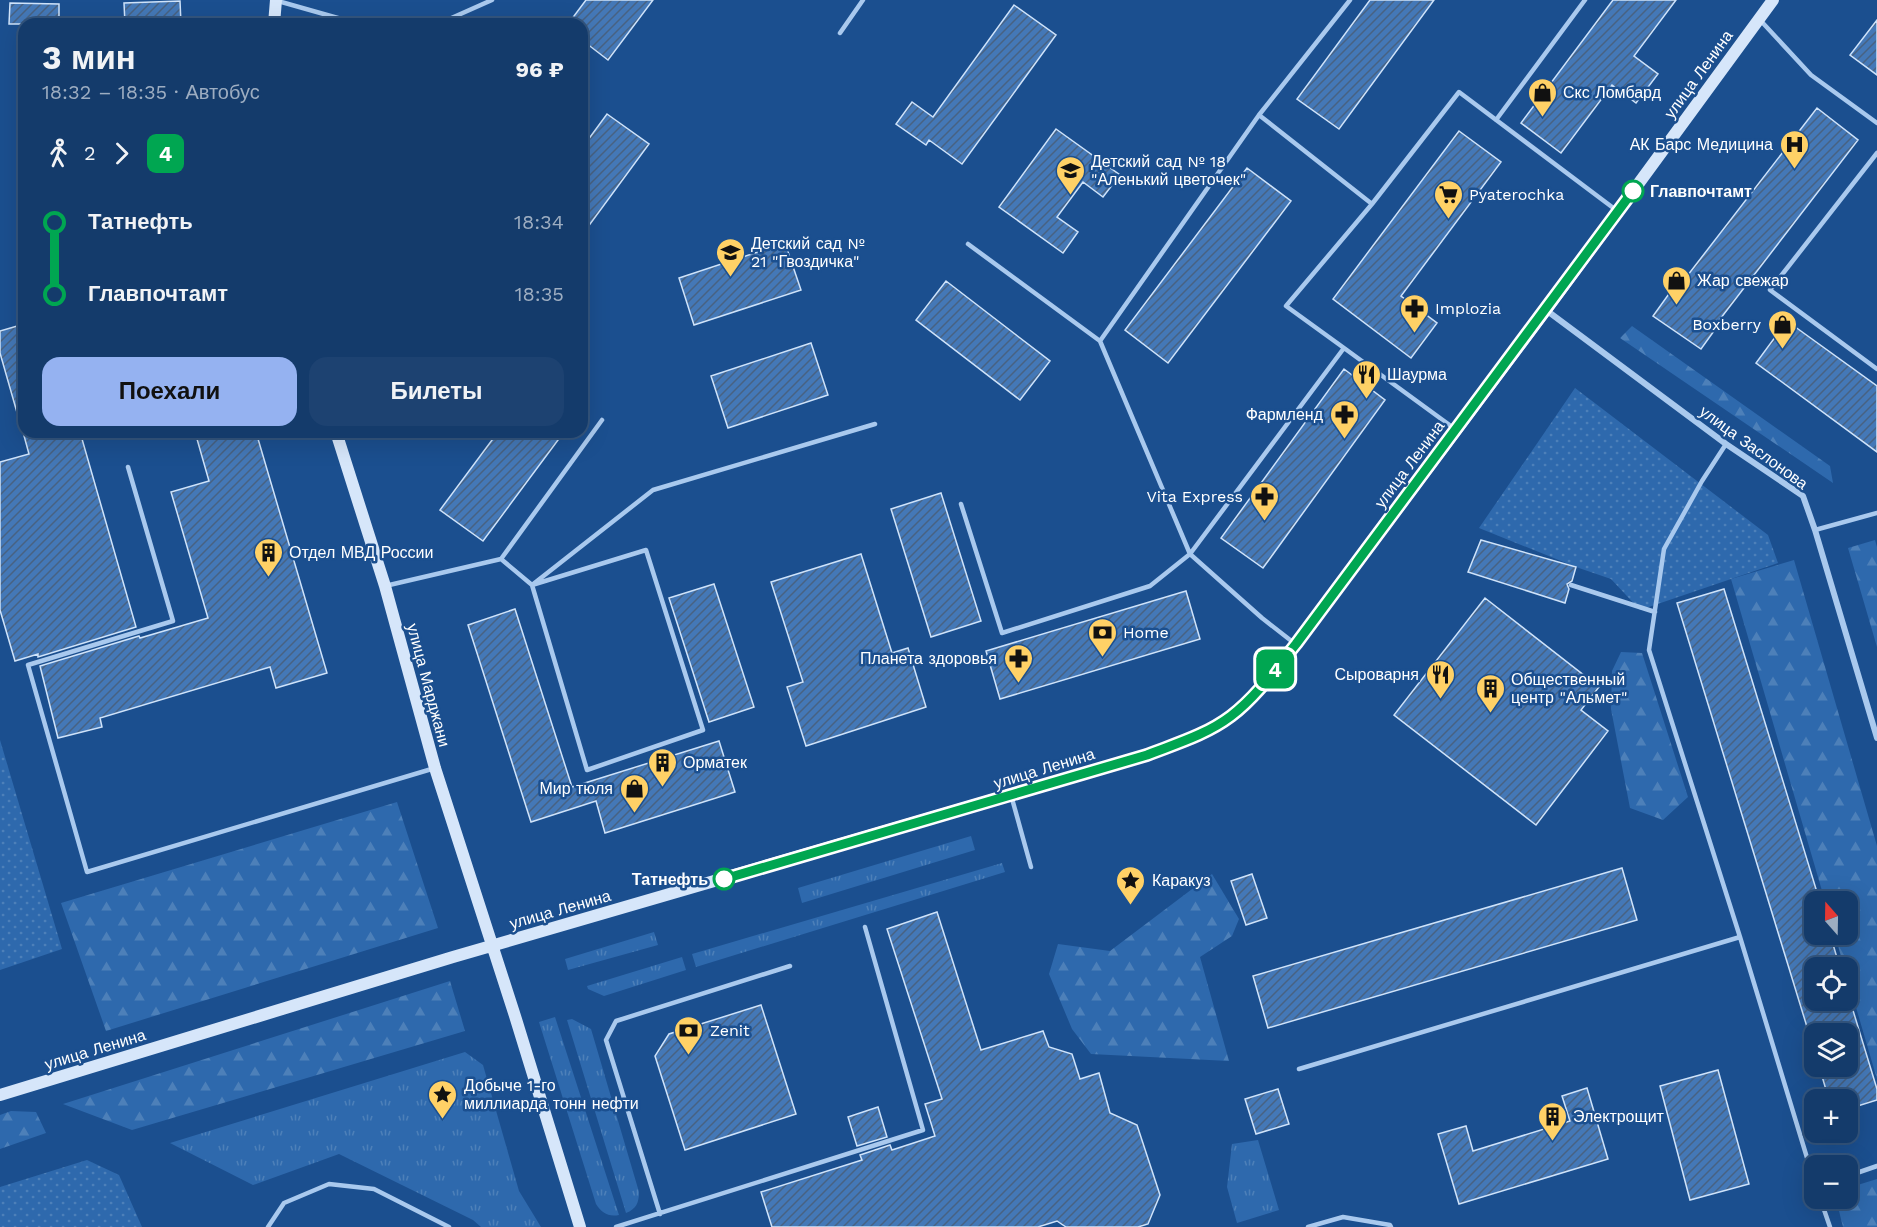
<!DOCTYPE html>
<html lang="ru">
<meta charset="utf-8">
<style>
body{margin:0;font-family:"Work Sans",sans-serif;background:#1d4271;color:#f1f3f6;height:100vh;display:flex;flex-direction:column;font-size:22px;white-space:nowrap}
*{box-sizing:border-box;margin:0}
p{font-size:20px;color:#9dadc1}
.icon{flex:none;width:33px;height:33px;fill:none;stroke:currentColor;stroke-width:2;stroke-linecap:round;stroke-linejoin:round}
.map{position:relative;flex:1;overflow:hidden}
.side{position:absolute;left:18px;top:18px;width:570px;height:420px;display:flex;flex-direction:column;background:#143b6b;border-radius:18px;box-shadow:0 6px 24px #0002,0 0 0 2px #33557e}
.side>*{flex:none}
.badge{padding:0 12px;border-radius:9px;font-size:21px;line-height:39px}
.needle{width:39px;rotate:340deg}
.buttons{position:absolute;left:1804px;top:891px;display:grid;gap:12px}
.buttons a{display:grid;place-items:center;width:54px;height:54px;border-radius:12px;background:#143b6b;box-shadow:0 6px 24px #0002,0 0 0 2px #33557e;font-size:30px}
.map>.badge{position:absolute;translate:-50% -50%;box-shadow:0 0 0 3px #fff}
.legs{display:flex;align-items:center;gap:9px;height:66px;padding:0 24px;font-size:20px}
.legs p{margin-inline-start:auto}
.head{display:flex;align-items:center;justify-content:space-between;height:102px;padding:0 24px}
h1{font-size:33px;font-weight:700;line-height:45px}
.primary-button{display:flex;gap:12px;margin-top:auto;padding:12px 24px}
.primary-button a{flex:1;height:69px;border-radius:18px;background:#95b2f1;color:#111;font-size:24px;font-weight:700;line-height:69px;text-align:center}
.primary-button a+a{background:#1d4271;color:#f1f3f6}
ul{padding:0 24px;list-style:none}
li{display:flex;align-items:center;gap:21px;height:72px;font-size:22px}
li i{display:grid;place-items:center;width:9px;height:100%;margin:0 8px;background:currentColor}
li i::after{content:'';width:15px;height:15px;margin:-8px;border:4px solid;border-radius:50%;background:#143b6b}
li p{margin-inline-start:auto}
li:first-child i{background:linear-gradient(#0000 50%,currentColor 0)}
li:last-child i{background:linear-gradient(currentColor 50%,#0000 0)}
.map>svg:first-child{display:block}
.grass{fill:url(#grass-tufts)}
.forest{fill:url(#forest-firs)}
.park{fill:url(#park-dots)}
.building{fill:url(#building-hatch);stroke:#cfe3fa;stroke-width:1.5}
.lines{fill:none;stroke-linecap:round;stroke-linejoin:round}
.lane{stroke:#a9c9ee;stroke-width:4.5}
.street{stroke:#a9c9ee;stroke-width:6}
.secondary{stroke:#d6e6fa;stroke-width:12}
.line-1-casing{stroke:#fff;stroke-width:14}
.line-1{stroke:#00a651;stroke-width:9}
.stop-1-dot{fill:#fff;stroke:#00a651;stroke-width:3}
.labels{text-anchor:middle;stroke-width:5;stroke-linejoin:round;paint-order:stroke}
.street-label{font-size:16px;fill:#fff;stroke:#1b4f8f}
.poi-label{font-size:16px;fill:#fff;stroke:#1b4f8f;text-anchor:start}
.stop-label{font-size:16px;font-weight:bold;fill:#fff;stroke:#1b4f8f;text-anchor:start}
</style>
<div class="map">
<svg width="1877" height="1227" viewBox="0 0 1877 1227">
<defs>
<pattern id="grass-tufts" width="24" height="20" patternUnits="userSpaceOnUse" patternTransform="scale(1.5)"><rect width="24" height="20" fill="#2e69ad"/><path d="M3 7l-1-3M5 7V3M7 7l1-3M15 17l-1-3M17 17v-4M19 17l1-3" fill="none" stroke="#4d80b9"/></pattern>
<pattern id="forest-firs" width="22" height="20" patternUnits="userSpaceOnUse" patternTransform="scale(1.5)"><rect width="22" height="20" fill="#2e69ad"/><path d="M5 1l3.5 6h-7zM16 11l3.5 6h-7z" fill="#4d80b9"/></pattern>
<pattern id="park-dots" width="8" height="8" patternUnits="userSpaceOnUse" patternTransform="scale(1.5)"><rect width="8" height="8" fill="#2e69ad"/><path d="M2 2h.1M6 6h.1" fill="none" stroke="#4d80b9" stroke-width="1.8" stroke-linecap="round"/></pattern>
<pattern id="building-hatch" width="6" height="6" patternUnits="userSpaceOnUse" patternTransform="scale(1.5)"><rect width="6" height="6" fill="#4478b7"/><path d="M-1 1l2-2M0 6l6-6M5 7l2-2" fill="none" stroke="#486282"/></pattern>
</defs>
<rect width="100%" height="100%" fill="#1b4f8f"/>
<path class="grass" d="M971 836 975 850 802 903 798 888Z
M1002 863 1005 872 696 967 692 954Z
M654 932 658 945 568 970 565 959Z
M682 957 686 970 604 996 588 989 587 986Z
M555 1017 619 1215C608 1217 602 1213 596 1204L539 1022Z
M572 1019 591 1029 639 1192C639 1203 636 1209 626 1213L567 1020Z
M465 1052 483 1065 519 1191 541 1227H481L473 1220 339 1154 253 1185 170 1143Z
M1258 1140 1279 1210 1237 1223 1227 1187 1232 1144Z"/>
<path class="forest" d="M1632 326 1830 466 1833 483 1620 338Z
M1875 540 1877 547V647L1848 548Z
M1794 560 1877 846V1079L1848 980V968L1844 967 1835 935 1848 934V902L1825 901 1731 579Z
M1621 652 1642 653 1688 797 1663 820 1630 808 1611 709 1612 671Z
M397 802 438 928 106 1031 61 903Z
M1212 874 1239 919 1232 936 1200 957 1229 1061 1091 1054 1072 1029 1049 974 1058 944 1110 951Z
M450 981 465 1031 132 1130 63 1104Z
M11 1111 36 1112 46 1133 0 1149V1115Z
M1877 1179V1227H1843L1836 1199 1848 1198V1188Z"/>
<path class="park" d="M1575 388 1768 535 1778 563 1640 610 1611 579 1576 567 1479 528Z
M0 740 62 949 0 970Z
M87 1160 119 1175 142 1227H0V1187Z"/>
<path class="building" d="M586 0H653L608 60 582 40V24H568Z
M1370 0H1434L1339 129 1297 99Z
M1613 0H1676L1634 56 1658 74 1636 103 1612 85 1561 153 1521 123Z
M180 1 181 24H125L124 3Z
M10 3 59 4V24H9Z
M1014 5 1056 35 962 164 929 140 926 145 896 124 912 102 933 117Z
M1877 20V75L1850 55Z
M1817 108 1858 140 1717 323 1719 324 1701 349 1653 316 1671 291 1674 293Z
M607 114 649 144 582 235V148Z
M1056 129 1120 175 1103 197 1083 182 1057 217 1078 232 1063 253 999 207Z
M1459 131 1501 162 1401 296 1437 323 1411 358 1333 299Z
M1247 168 1291 201 1168 363 1125 330Z
M785 243 801 290 694 325 679 278Z
M946 281 1050 361 1020 400 916 320Z
M1787 321 1877 386V452L1756 363Z
M24 324V416H18L0 353V331Z
M811 343 828 395 728 428 711 376Z
M1344 369 1385 400 1263 568 1221 538Z
M23 432H80L136 627 38 657V654L15 661 0 610V462L29 454Z
M195 432H256L327 673 276 688 270 667 100 718 102 727 58 738 40 666 139 636 140 638 208 618 171 492 209 481Z
M498 432H564L483 541 440 510Z
M941 493 981 621 931 637 891 509Z
M1481 540 1576 567 1572 581 1567 584 1569 589 1565 603 1468 572Z
M861 554 892 653 908 648 926 707 806 746 787 687 803 682 771 582Z
M714 584 754 707 709 722 669 598Z
M1724 589 1820 902H1815V934H1830L1840 968H1815V1000H1848V994L1877 1089V1100L1848 1109V1100H1829L1819 1066H1848V1034H1815V1053L1677 603Z
M1186 591 1200 639 1000 699 986 651Z
M1485 598 1599 687 1581 710 1608 731 1536 825 1394 715Z
M515 609 572 787 719 741 735 792 605 833 596 801 531 822 468 625Z
M1622 868 1637 920 1268 1028 1253 976Z
M1252 874 1267 918 1246 925 1231 881Z
M937 912 981 1050 1043 1031 1049 1047 1072 1054 1080 1079 1099 1073 1110 1113 1137 1125 1160 1195 1148 1224 1138 1227H1066L1057 1221 1038 1227H772L761 1192 862 1160 860 1155 890 1145 892 1150 935 1136 925 1104 942 1099 887 929Z
M761 1005 796 1114 685 1150 655 1056 669 1034Z
M1718 1070 1749 1184 1690 1200 1660 1086Z
M1587 1088 1608 1159 1459 1204 1438 1134 1466 1126 1473 1151 1570 1121 1562 1096Z
M1278 1089 1289 1124 1256 1134 1245 1099Z
M878 1107 887 1137 857 1146 848 1117Z"/>
<g class="lines">
<path class="lane" d="M278 1 359 24
M1761 21 1811 75 1877 123
M438 24 492 0
M840 33 863 0
M582 101 586 96
M1259 115 1372 204
M1496 120 1585 0
M1877 153 1770 290 1877 369
M968 244 1100 341 1190 554 1262 618 1294 643
M1100 341 1259 115 1350 0
M1344 348 1455 429
M1726 444 1702 481 1664 549 1649 650 1740 937 1815 1184
M128 467 173 621 28 665 87 872 435 768
M961 504 1002 633 1150 586 1190 554 1344 348 1286 306 1372 204 1459 92 1616 210
M1815 530 1877 513
M646 550 703 730 587 770 532 585Z
M501 559 532 585 653 490 875 424
M1571 585 1655 612
M385 586 501 559 602 420
M1011 795 1031 867
M1299 1069 1740 937
M1848 1176 1877 1166
M1820 1198 1830 1227
M660 1214 606 1040 616 1021 790 966
M268 1227 284 1203 329 1184 374 1189 449 1227
M616 1227 923 1130 865 927
M1308 1227 1343 1217 1390 1225 1391 1227"/>
<path class="street" d="M1546 310 1726 444 1803 496 1815 530 1877 738"/>
<path class="secondary" d="M274 24 276 0
M336 432 385 586 435 768 515 1016 580 1227
M0 1095 453 957 1147 755C1175 744 1206 735 1231 716 1256 697 1276 669 1296 644L1546 310 1773 0"/>
</g>
<g class="lines">
<defs>
<path id="line-1" d="M724 879 1147 755C1175 744 1206 735 1231 716 1256 697 1276 669 1296 644L1633 191"/>
</defs>
<use href="#line-1" class="line-1-casing"/>
<use href="#line-1" class="line-1"/>
</g>
<defs>
<symbol id="shop-pin" viewBox="-11 -11 22 30"><path d="M0 17L-7.5 6A9.5 9.5 0 1 1 7.5 6Z" fill="#ffd166" stroke="#1b4f8f"/><path d="M-5-2.5h2.3a2.7 3.5 0 0 1 5.4 0H5L5.5 6h-11ZM-1.5-2.5h3a1.5 2.3 0 0 0-3 0Z" fill="#111"/></symbol>
<symbol id="hospital-pin" viewBox="-11 -11 22 30"><path d="M0 17L-7.5 6A9.5 9.5 0 1 1 7.5 6Z" fill="#ffd166" stroke="#1b4f8f"/><path d="M-5-5h3v3.5h4V-5h3V5h-3V1.5h-4V5h-3Z" fill="#111"/></symbol>
<symbol id="school-pin" viewBox="-11 -11 22 30"><path d="M0 17L-7.5 6A9.5 9.5 0 1 1 7.5 6Z" fill="#ffd166" stroke="#1b4f8f"/><path d="M0-5L7-2L0 1L-7-2ZM-4 1L0 2.5L4 1V4Q0 6-4 4Z" fill="#111"/></symbol>
<symbol id="supermarket-pin" viewBox="-11 -11 22 30"><path d="M0 17L-7.5 6A9.5 9.5 0 1 1 7.5 6Z" fill="#ffd166" stroke="#1b4f8f"/><path d="M-6-5.5h2.5l.6 2H6L4.5 2H-2.5L-4.4-4H-6ZM-1.5 3.2a1.3 1.3 0 1 0 .1 0ZM3 3.2a1.3 1.3 0 1 0 .1 0Z" fill="#111"/></symbol>
<symbol id="pharmacy-pin" viewBox="-11 -11 22 30"><path d="M0 17L-7.5 6A9.5 9.5 0 1 1 7.5 6Z" fill="#ffd166" stroke="#1b4f8f"/><path d="M-2-6h4v4h4v4h-4v4h-4v-4h-4v-4h4Z" fill="#111"/></symbol>
<symbol id="restaurant-pin" viewBox="-11 -11 22 30"><path d="M0 17L-7.5 6A9.5 9.5 0 1 1 7.5 6Z" fill="#ffd166" stroke="#1b4f8f"/><path d="M-5-6h1v4h1v-4h1v4h1v-4h1v5L-1.5 .5V6h-2V.5L-5-1ZM5-6V6H3V1.5H1.5Q1.5-4 5-6Z" fill="#111"/></symbol>
<symbol id="building-pin" viewBox="-11 -11 22 30"><path d="M0 17L-7.5 6A9.5 9.5 0 1 1 7.5 6Z" fill="#ffd166" stroke="#1b4f8f"/><path d="M-4-6H4V6H1V3H-1V6H-4ZM-2.5-4.3h1.7v1.8h-1.7ZM.8-4.3h1.7v1.8H.8ZM-2.5-1h1.7V.8h-1.7ZM.8-1h1.7V.8H.8Z" fill="#111"/></symbol>
<symbol id="bank-pin" viewBox="-11 -11 22 30"><path d="M0 17L-7.5 6A9.5 9.5 0 1 1 7.5 6Z" fill="#ffd166" stroke="#1b4f8f"/><path d="M-6-4H6V4H-6ZM0-2.3a2.3 2.3 0 1 0 0 4.6a2.3 2.3 0 1 0 0-4.6Z" fill="#111"/></symbol>
<symbol id="sight-pin" viewBox="-11 -11 22 30"><path d="M0 17L-7.5 6A9.5 9.5 0 1 1 7.5 6Z" fill="#ffd166" stroke="#1b4f8f"/><path d="M0-6L1.8-2.2L6-1.7L2.9 1.2L3.7 5.4L0 3.3L-3.7 5.4L-2.9 1.2L-6-1.7L-1.8-2.2Z" fill="#111"/></symbol>
</defs>
<g fill-rule="evenodd">
<use href="#shop-pin" x="1526" y="76" width="33" height="45"/>
<use href="#hospital-pin" x="1778" y="128" width="33" height="45"/>
<use href="#school-pin" x="1054" y="154" width="33" height="45"/>
<use href="#supermarket-pin" x="1432" y="178" width="33" height="45"/>
<use href="#school-pin" x="714" y="236" width="33" height="45"/>
<use href="#shop-pin" x="1660" y="264" width="33" height="45"/>
<use href="#pharmacy-pin" x="1398" y="292" width="33" height="45"/>
<use href="#shop-pin" x="1766" y="308" width="33" height="45"/>
<use href="#restaurant-pin" x="1350" y="358" width="33" height="45"/>
<use href="#pharmacy-pin" x="1328" y="398" width="33" height="45"/>
<use href="#pharmacy-pin" x="1248" y="480" width="33" height="45"/>
<use href="#building-pin" x="252" y="536" width="33" height="45"/>
<use href="#bank-pin" x="1086" y="616" width="33" height="45"/>
<use href="#pharmacy-pin" x="1002" y="642" width="33" height="45"/>
<use href="#restaurant-pin" x="1424" y="658" width="33" height="45"/>
<use href="#building-pin" x="1474" y="672" width="33" height="45"/>
<use href="#building-pin" x="646" y="746" width="33" height="45"/>
<use href="#shop-pin" x="618" y="772" width="33" height="45"/>
<use href="#sight-pin" x="1114" y="864" width="33" height="45"/>
<use href="#bank-pin" x="672" y="1014" width="33" height="45"/>
<use href="#sight-pin" x="426" y="1078" width="33" height="45"/>
<use href="#building-pin" x="1536" y="1100" width="33" height="45"/>
</g>
<g class="stop-1-dot">
<circle cx="1633" cy="191" r="10"/>
<circle cx="724" cy="879" r="10"/>
</g>
<g class="labels">
<g class="street-label">
<text transform="translate(1698 74) rotate(-54)" y="6">улица Ленина</text>
<text transform="translate(1754 447) rotate(36)" y="6">улица Заслонова</text>
<text transform="translate(1409 464) rotate(-53)" y="6">улица Ленина</text>
<text transform="translate(429 685) rotate(75)" y="6">улица Марджани</text>
<text transform="translate(1044 768) rotate(-17)" y="6">улица Ленина</text>
<text transform="translate(560 909) rotate(-16)" y="6">улица Ленина</text>
<text transform="translate(95 1049) rotate(-17)" y="6">улица Ленина</text>
</g>
<g class="poi-label">
<text x="1563" y="98">Скс Ломбард</text>
<text x="1773" y="150" text-anchor="end">АК Барс Медицина</text>
<text x="1091" y="167">Детский сад № 18<tspan x="1091" dy="18">"Аленький цветочек"</tspan></text>
<text x="1469" y="200">Pyaterochka</text>
<text x="751" y="249">Детский сад №<tspan x="751" dy="18">21 "Гвоздичка"</tspan></text>
<text x="1697" y="286">Жар свежар</text>
<text x="1435" y="314">Implozia</text>
<text x="1761" y="330" text-anchor="end">Boxberry</text>
<text x="1387" y="380">Шаурма</text>
<text x="1323" y="420" text-anchor="end">Фармленд</text>
<text x="1243" y="502" text-anchor="end">Vita Express</text>
<text x="289" y="558">Отдел МВД России</text>
<text x="1123" y="638">Home</text>
<text x="997" y="664" text-anchor="end">Планета здоровья</text>
<text x="1419" y="680" text-anchor="end">Сыроварня</text>
<text x="1511" y="685">Общественный<tspan x="1511" dy="18">центр "Альмет"</tspan></text>
<text x="683" y="768">Орматек</text>
<text x="613" y="794" text-anchor="end">Мир тюля</text>
<text x="1152" y="886">Каракуз</text>
<text x="710" y="1036">Zenit</text>
<text x="464" y="1091">Добыче 1-го<tspan x="464" dy="18">миллиарда тонн нефти</tspan></text>
<text x="1573" y="1122">Электрощит</text>
</g>
<g class="stop-label">
<text x="1650" y="197">Главпочтамт</text>
<text x="708" y="885" text-anchor="end">Татнефть</text>
</g>
</g>
</svg>
<div class="buttons">
<a><svg class="needle" viewBox="-14 -14 28 28"><path d="M0-13l5 13h-10z" fill="#e53935"/><path d="M0 13l5-13h-10z" fill="#9dadc1"/></svg></a>
<a><svg class="icon" aria-label="locate" viewBox="0 0 24 24"><circle cx="12" cy="12" r="6"/><path d="M12 2v4M12 18v4M2 12h4M18 12h4"/></svg></a>
<a><svg class="icon" aria-label="layers" viewBox="0 0 24 24"><path d="M12 4l9 5-9 5-9-5zM3 14l9 5 9-5"/></svg></a>
<a>+</a>
<a>−</a>
</div>
<b class="badge" style="left:1275px;top:669px;background:#00a651;color:#fff">4</b>
<section class="side">
<div class="head"><div><h1>3 мин</h1><p>18:32 – 18:35 · Автобус</p></div><b>96 ₽</b></div>
<div class="legs"><svg class="icon" aria-label="walk" viewBox="0 0 24 24"><circle cx="13" cy="4" r="2"/><path d="M13 8l-2 6 4 7M11 14l-3 7M7 12l3-4h3l4 4"/></svg>2<svg class="icon" aria-label="forward" viewBox="0 0 24 24"><path d="M9 5l7 7-7 7"/></svg><b class="badge" style="background:#00a651;color:#fff">4</b></div>
<ul>
<li><i style="color:#00a651"></i><b>Татнефть</b><p>18:34</p></li>
<li><i style="color:#00a651"></i><b>Главпочтамт</b><p>18:35</p></li>
</ul>
<div class="primary-button"><a>Поехали</a><a>Билеты</a></div>
</section>
</div>
